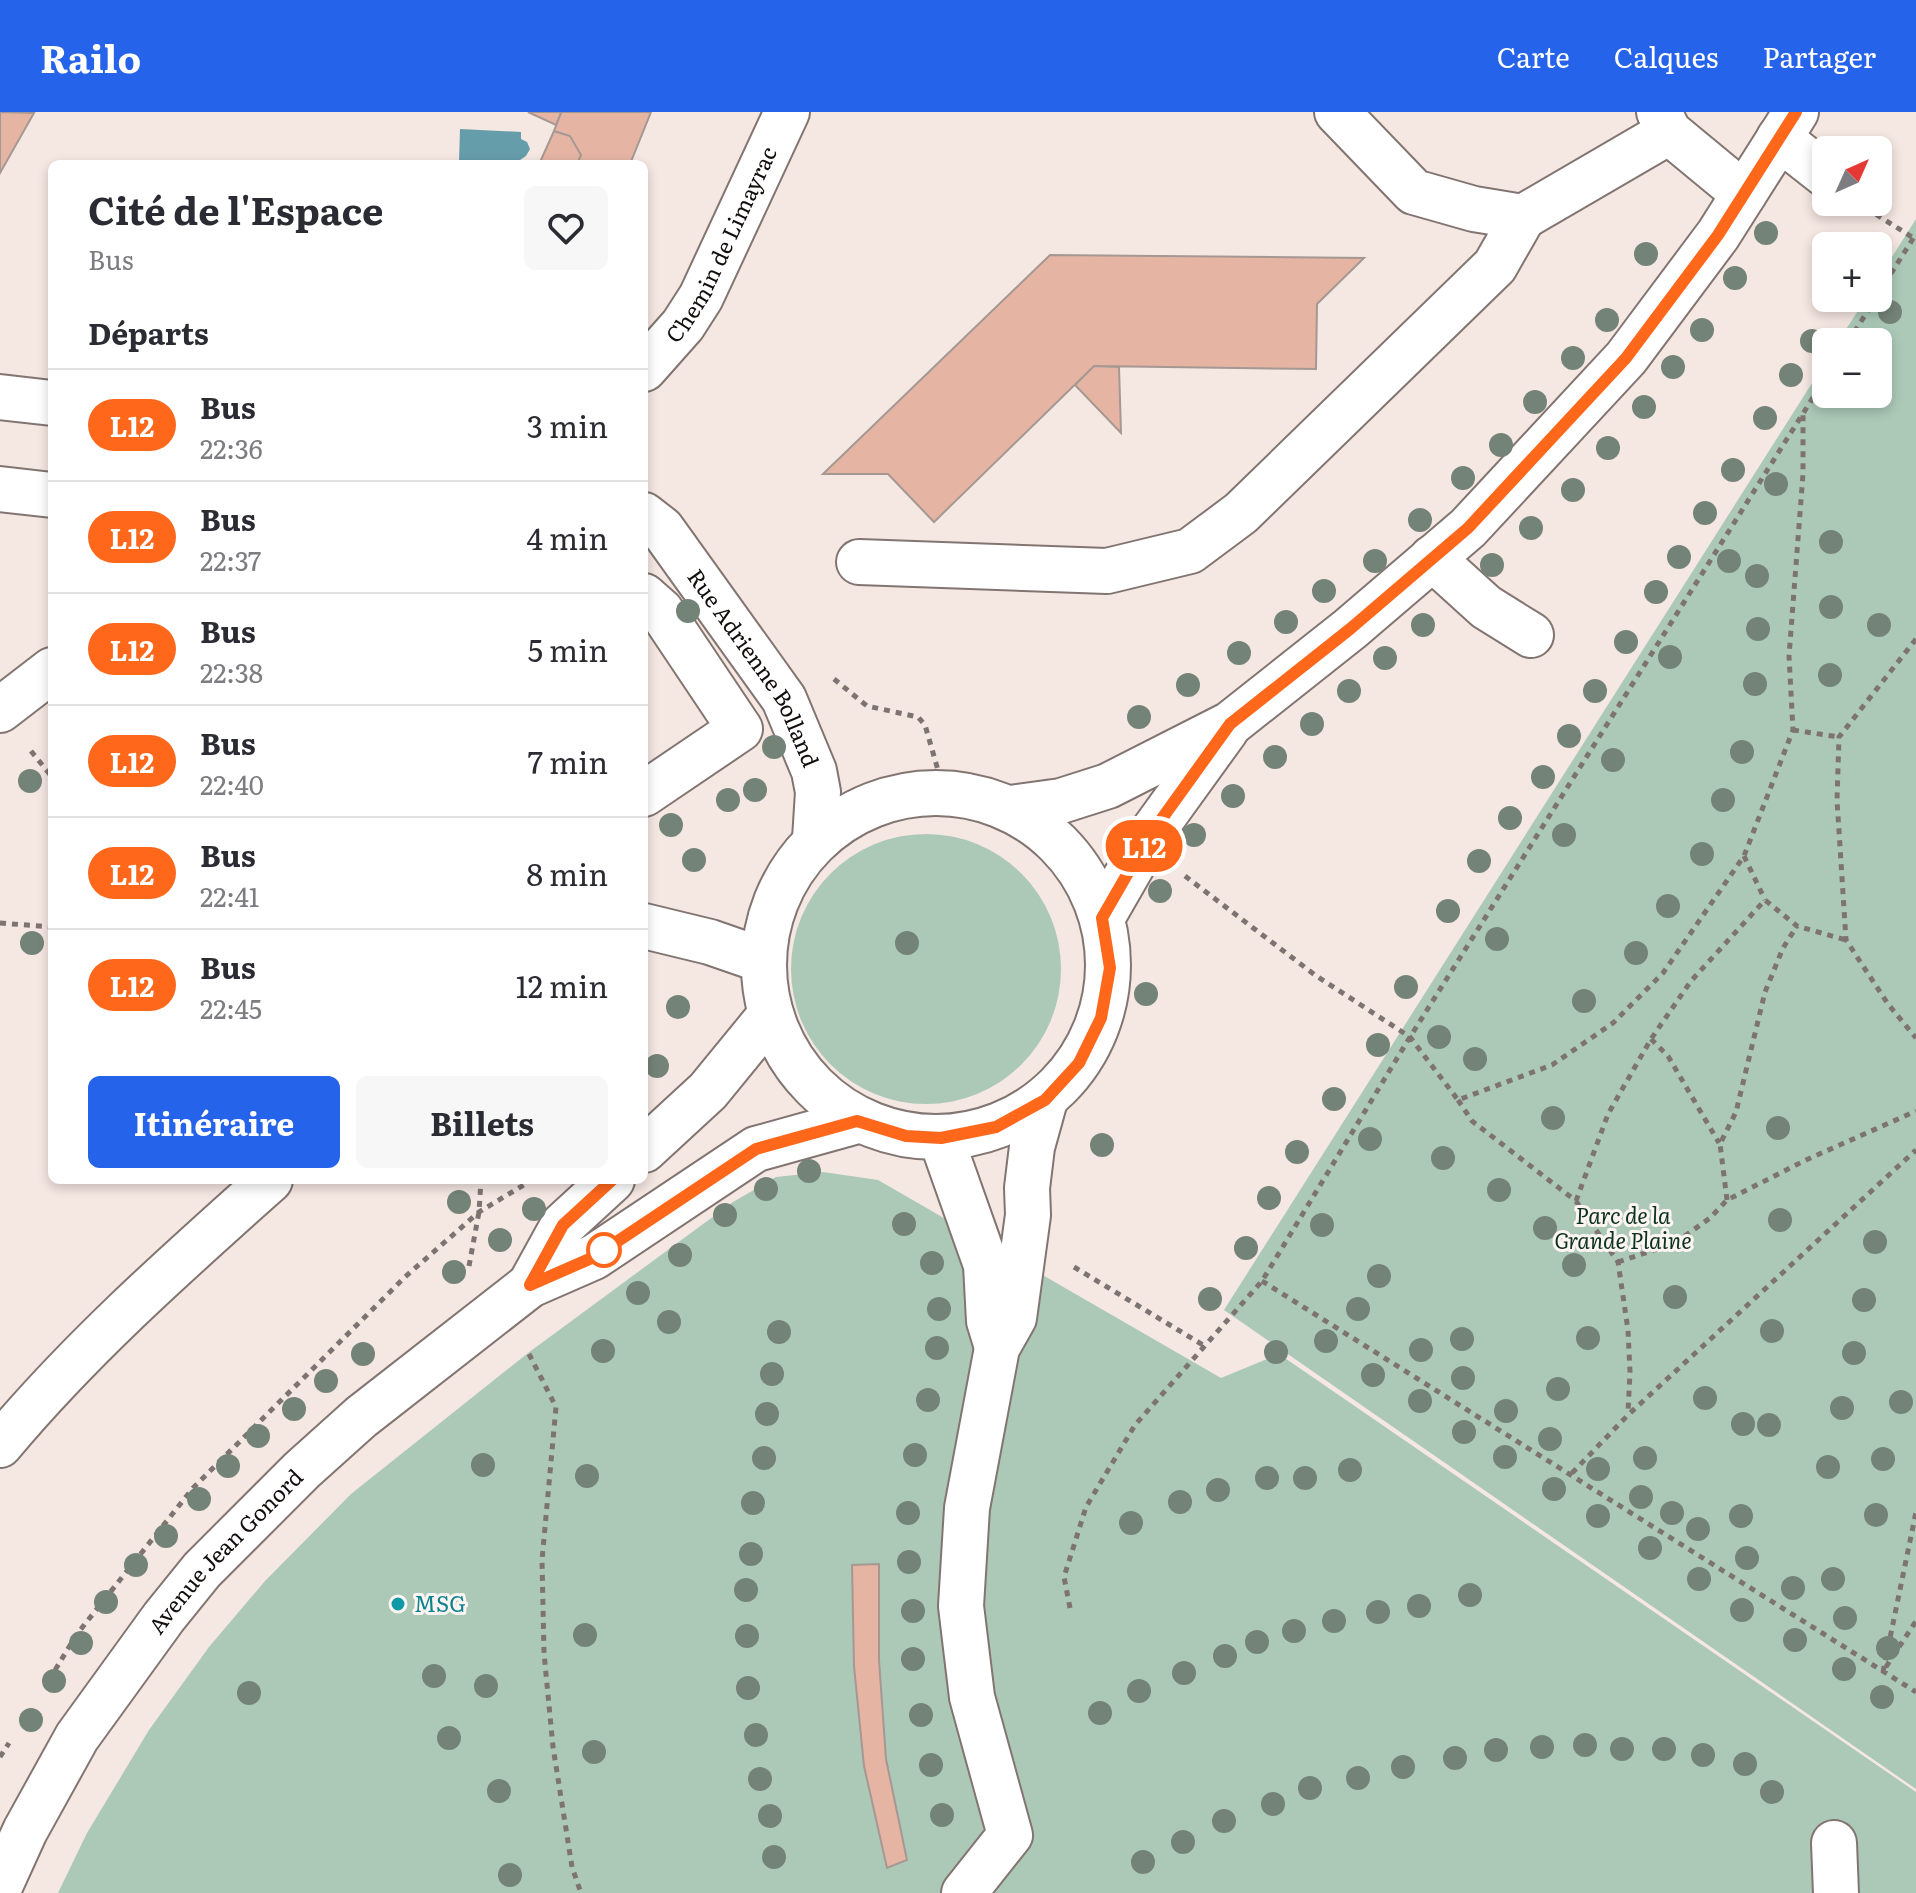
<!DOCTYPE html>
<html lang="fr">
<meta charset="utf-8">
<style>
body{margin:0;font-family:Literata,serif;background:#f7f7f7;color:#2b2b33;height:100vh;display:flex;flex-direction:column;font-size:30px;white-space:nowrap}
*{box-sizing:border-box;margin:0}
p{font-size:26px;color:#7c7c81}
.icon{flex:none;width:44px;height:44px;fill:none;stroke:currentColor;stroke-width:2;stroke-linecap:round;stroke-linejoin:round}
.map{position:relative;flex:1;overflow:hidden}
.panel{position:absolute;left:48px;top:48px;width:600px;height:1024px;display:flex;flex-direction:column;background:#fff;border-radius:12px;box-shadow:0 4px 12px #0003}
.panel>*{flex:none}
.badge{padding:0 16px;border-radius:26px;font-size:28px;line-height:52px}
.needle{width:52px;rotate:45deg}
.buttons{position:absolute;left:1812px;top:24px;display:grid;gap:16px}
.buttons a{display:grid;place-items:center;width:80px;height:80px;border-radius:12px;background:#fff;box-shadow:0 4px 12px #0003;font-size:40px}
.map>.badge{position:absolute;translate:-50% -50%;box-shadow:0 0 0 4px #fff}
h2{padding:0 40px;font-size:30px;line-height:72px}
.round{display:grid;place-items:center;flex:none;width:84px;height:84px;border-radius:12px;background:#f7f7f7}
.headline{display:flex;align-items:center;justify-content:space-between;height:136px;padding:0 40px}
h1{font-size:38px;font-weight:700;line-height:60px}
.cta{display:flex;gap:16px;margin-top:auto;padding:16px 40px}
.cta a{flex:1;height:92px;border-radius:12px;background:#2563eb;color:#fff;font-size:32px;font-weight:700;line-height:92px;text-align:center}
.cta a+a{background:#f7f7f7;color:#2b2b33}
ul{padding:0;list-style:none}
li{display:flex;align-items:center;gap:24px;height:112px;padding:0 40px;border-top:2px solid #e1e1e2}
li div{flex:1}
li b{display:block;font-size:30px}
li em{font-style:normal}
li .badge{min-width:88px;font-weight:700;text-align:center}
header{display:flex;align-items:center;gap:48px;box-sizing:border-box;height:112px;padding:0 40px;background:#2563eb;color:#fff}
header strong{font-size:38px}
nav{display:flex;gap:44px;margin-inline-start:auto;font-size:28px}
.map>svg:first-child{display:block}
.green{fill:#acc9b8}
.water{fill:#659daa}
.building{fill:#e5b4a3;stroke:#a59893;stroke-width:2}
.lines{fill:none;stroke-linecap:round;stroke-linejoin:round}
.minor-casing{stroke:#827571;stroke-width:48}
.path{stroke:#7d7471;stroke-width:5;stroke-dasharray:6 6;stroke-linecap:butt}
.minor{stroke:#fff;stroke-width:44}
.tree{fill:#748377}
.line-casing{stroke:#fff;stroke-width:18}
.line{stroke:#ff671b;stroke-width:12}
.stop-dot{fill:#fff;stroke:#ff671b;stroke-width:4}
.culture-dot{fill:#0f9aa8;stroke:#fef5f2;stroke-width:3}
.labels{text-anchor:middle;stroke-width:6;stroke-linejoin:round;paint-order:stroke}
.street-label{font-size:22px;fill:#130e0d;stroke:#fef5f2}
.park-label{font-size:22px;font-style:italic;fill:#0b3220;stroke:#fef5f2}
.culture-label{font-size:22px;fill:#0d838f;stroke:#fef5f2;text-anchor:start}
</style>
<header>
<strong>Railo</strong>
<nav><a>Carte</a><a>Calques</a><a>Partager</a></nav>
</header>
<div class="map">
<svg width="1916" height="1781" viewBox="0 0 1916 1781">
<rect width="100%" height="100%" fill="#f5e7e2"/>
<path class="green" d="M1916 107V1677L1224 1198 1826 249V282H1878V230H1838L1866 186H1878V167Z
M791 857a135 135 0 1 1 270 0a135 135 0 1 1-270 0Z
M823 1060 878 1068 1221 1266 1279 1242 1916 1680V1781H58L87 1721 149 1618 209 1535 265 1469 351 1382 528 1241 733 1090 776 1065Z"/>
<path class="water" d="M460 17 521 20V27L527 30 530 37 526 44 520 48V52L459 50Z"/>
<path class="building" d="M0 0 34 1 0 61Z
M528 0H559L561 1 556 13Z
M559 0H651L630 52H577L581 43 570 24 554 19 561 1Z
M554 19 570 24 581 43 577 52 540 50Z
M1050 143 1364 146 1317 192 1316 257 1094 254 934 410 888 362H823Z
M1094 254 1119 255 1121 321 1075 273Z
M879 1452V1548L886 1647 907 1748 887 1756 864 1654 854 1554 852 1453Z"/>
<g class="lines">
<defs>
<g id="minor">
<path d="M1337 0 1414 80 1474 97 1523 105 1669 20"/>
<path d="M1659 0 1669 20 1744 82"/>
<path d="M1779 26 1826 63"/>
<path id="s1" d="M644 257 683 213 701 185 787 0"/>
<path d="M0 285 52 291"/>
<path d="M0 377 52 383"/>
<path id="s2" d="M644 403 662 417 784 587 814 659 818 680 815 727"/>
<path d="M1432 446 1486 495 1531 523"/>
<path d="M859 450 1107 459 1190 439 1241 401 1495 154 1523 105"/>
<path d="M644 484 661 499 740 617 644 682"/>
<path d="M0 598 52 558"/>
<circle cx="936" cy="853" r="172"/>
<path d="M1010 696 1061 689 1108 674 1230 612 1350 517 1468 416 1626 246 1718 123 1796 0"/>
<path d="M1102 806 1148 726 1226 618"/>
<path d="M644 814 710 830 762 848"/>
<path d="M941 1026 986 1153 989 1209 997 1235"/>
<path d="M644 1038 708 979 771 902"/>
<path d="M530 1173 563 1113 612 1068"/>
<path d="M0 1333C80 1237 176 1152 270 1068"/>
<path d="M1834 1731 1836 1781"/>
<path id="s3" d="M0 1774 25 1719 77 1625 164 1505 202 1458 302 1358 361 1305 530 1173 594 1145 756 1037 857 1009"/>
<path d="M964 1781 1010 1723 972 1585 961 1494 967 1396 997 1236 1014 1206 1028 1103 1027 1076 1032 1035 1045 988"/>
</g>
</defs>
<use href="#minor" class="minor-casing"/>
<path class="path" d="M1866 96 1915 127
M1878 182 1916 122
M1848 230 1876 186
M1916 527 1839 625 1837 688 1846 828 1888 892 1916 926
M834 567 867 594 918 605 925 613 944 679
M1793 618 1839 625
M31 639 52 665
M1744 744 1765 788
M1185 764 1315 863 1410 925 1458 988 1552 953 1613 911 1663 861 1744 744 1793 618 1789 544 1803 362V303
M0 811 52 815
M1651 927 1668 944 1719 1031
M1458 988 1472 1009 1576 1089 1618 1150 1628 1218 1630 1260 1628 1301
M1727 1088 1720 1032 1736 1000 1765 880 1783 836 1797 814
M1576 1089 1608 1002 1651 927 1691 869 1765 788 1797 814 1846 828
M1618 1150 1675 1131 1710 1106 1727 1088 1806 1048 1916 999
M469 1154 479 1100 481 1068
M1074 1155 1203 1233
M1262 1169 1916 1580
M529 1242 556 1295 542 1448 544 1541 553 1635 572 1755 581 1781
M1572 1361 1628 1303 1916 1038
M1070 1496 1064 1465 1086 1395 1135 1313 1262 1169 1410 925 1826 265
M1886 1555 1916 1509
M1883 1560 1916 1400
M49 1568 77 1522 193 1376 405 1165 479 1100 527 1071
M0 1645 9 1631"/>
<use href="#minor" class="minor"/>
</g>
<g class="tree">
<circle cx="1766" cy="121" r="12"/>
<circle cx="1646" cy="142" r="12"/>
<circle cx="1735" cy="166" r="12"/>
<circle cx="1890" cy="200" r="12"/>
<circle cx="1607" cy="208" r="12"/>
<circle cx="1702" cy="218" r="12"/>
<circle cx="1812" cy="229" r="12"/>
<circle cx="1573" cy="246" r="12"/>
<circle cx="1673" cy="255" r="12"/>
<circle cx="1791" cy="263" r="12"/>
<circle cx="1535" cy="290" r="12"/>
<circle cx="1644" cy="295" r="12"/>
<circle cx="1765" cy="306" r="12"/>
<circle cx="1501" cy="333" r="12"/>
<circle cx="1608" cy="336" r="12"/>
<circle cx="1733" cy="358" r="12"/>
<circle cx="1463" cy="366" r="12"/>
<circle cx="1776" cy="372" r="12"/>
<circle cx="1573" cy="378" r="12"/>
<circle cx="1705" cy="401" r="12"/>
<circle cx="1420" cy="408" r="12"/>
<circle cx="1531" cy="416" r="12"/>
<circle cx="1831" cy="430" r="12"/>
<circle cx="1679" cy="445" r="12"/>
<circle cx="1375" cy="449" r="12"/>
<circle cx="1729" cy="449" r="12"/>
<circle cx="1492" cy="453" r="12"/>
<circle cx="1757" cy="464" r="12"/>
<circle cx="1324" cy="479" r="12"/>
<circle cx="1656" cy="480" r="12"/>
<circle cx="1831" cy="495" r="12"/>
<circle cx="688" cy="499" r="12"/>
<circle cx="1286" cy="510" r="12"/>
<circle cx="1423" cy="513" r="12"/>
<circle cx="1879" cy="513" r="12"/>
<circle cx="1758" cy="517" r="12"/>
<circle cx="1626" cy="530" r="12"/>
<circle cx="1239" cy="541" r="12"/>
<circle cx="1670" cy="545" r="12"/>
<circle cx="1385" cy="546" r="12"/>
<circle cx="1830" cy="563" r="12"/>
<circle cx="1755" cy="572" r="12"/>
<circle cx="1188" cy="573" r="12"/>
<circle cx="1349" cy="579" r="12"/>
<circle cx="1595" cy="579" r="12"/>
<circle cx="1139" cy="605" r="12"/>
<circle cx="1312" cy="612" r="12"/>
<circle cx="1569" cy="624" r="12"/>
<circle cx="774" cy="635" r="12"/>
<circle cx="1742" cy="640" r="12"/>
<circle cx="1275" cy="645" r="12"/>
<circle cx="1613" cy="648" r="12"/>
<circle cx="1543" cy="665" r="12"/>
<circle cx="30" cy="669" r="12"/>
<circle cx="755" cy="678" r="12"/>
<circle cx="1233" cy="684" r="12"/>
<circle cx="728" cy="688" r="12"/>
<circle cx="1723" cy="688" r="12"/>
<circle cx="1510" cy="706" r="12"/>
<circle cx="671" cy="713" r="12"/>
<circle cx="1194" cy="723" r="12"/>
<circle cx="1564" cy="723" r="12"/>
<circle cx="1702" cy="742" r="12"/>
<circle cx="694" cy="748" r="12"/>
<circle cx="1479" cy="749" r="12"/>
<circle cx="1160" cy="779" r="12"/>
<circle cx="1668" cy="794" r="12"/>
<circle cx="1448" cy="799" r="12"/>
<circle cx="1497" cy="827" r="12"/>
<circle cx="32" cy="831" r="12"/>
<circle cx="907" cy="831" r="12"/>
<circle cx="1636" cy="841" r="12"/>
<circle cx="1406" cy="875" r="12"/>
<circle cx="1146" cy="882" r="12"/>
<circle cx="1584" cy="889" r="12"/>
<circle cx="678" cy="895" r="12"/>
<circle cx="1439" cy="925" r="12"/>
<circle cx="1378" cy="933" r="12"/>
<circle cx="1475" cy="947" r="12"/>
<circle cx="657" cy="954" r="12"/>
<circle cx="1334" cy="987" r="12"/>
<circle cx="1553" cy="1006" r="12"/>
<circle cx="1778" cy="1016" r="12"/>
<circle cx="1370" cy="1027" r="12"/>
<circle cx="1102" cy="1033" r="12"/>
<circle cx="1297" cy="1040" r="12"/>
<circle cx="1443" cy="1046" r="12"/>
<circle cx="809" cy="1059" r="12"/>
<circle cx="766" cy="1077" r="12"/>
<circle cx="1499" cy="1078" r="12"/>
<circle cx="1269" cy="1086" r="12"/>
<circle cx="459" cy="1090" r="12"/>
<circle cx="534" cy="1097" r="12"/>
<circle cx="725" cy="1103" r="12"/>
<circle cx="1780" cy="1108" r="12"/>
<circle cx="904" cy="1112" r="12"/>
<circle cx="1322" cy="1113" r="12"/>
<circle cx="1545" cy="1116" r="12"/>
<circle cx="500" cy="1128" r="12"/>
<circle cx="1875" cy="1130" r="12"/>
<circle cx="1246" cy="1136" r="12"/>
<circle cx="680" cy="1143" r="12"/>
<circle cx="932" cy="1151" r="12"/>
<circle cx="1574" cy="1153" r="12"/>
<circle cx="454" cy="1160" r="12"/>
<circle cx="1379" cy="1164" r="12"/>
<circle cx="638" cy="1181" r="12"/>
<circle cx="1675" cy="1185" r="12"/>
<circle cx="1210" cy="1187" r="12"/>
<circle cx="1864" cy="1188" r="12"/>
<circle cx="939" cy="1197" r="12"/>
<circle cx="1358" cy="1197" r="12"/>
<circle cx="669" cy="1210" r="12"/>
<circle cx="1772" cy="1219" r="12"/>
<circle cx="779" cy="1220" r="12"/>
<circle cx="1588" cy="1226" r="12"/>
<circle cx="1462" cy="1227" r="12"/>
<circle cx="1326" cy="1229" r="12"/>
<circle cx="937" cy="1236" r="12"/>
<circle cx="1421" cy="1238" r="12"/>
<circle cx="603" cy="1239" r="12"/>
<circle cx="1276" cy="1240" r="12"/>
<circle cx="1854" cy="1241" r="12"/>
<circle cx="363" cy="1242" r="12"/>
<circle cx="772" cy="1262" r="12"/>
<circle cx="1373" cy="1263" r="12"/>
<circle cx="1463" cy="1266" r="12"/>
<circle cx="326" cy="1269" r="12"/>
<circle cx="1558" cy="1277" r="12"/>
<circle cx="1705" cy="1286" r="12"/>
<circle cx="928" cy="1288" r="12"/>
<circle cx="1420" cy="1289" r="12"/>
<circle cx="1901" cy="1290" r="12"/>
<circle cx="1842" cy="1296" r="12"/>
<circle cx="294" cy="1297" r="12"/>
<circle cx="1506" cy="1299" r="12"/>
<circle cx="767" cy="1302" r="12"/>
<circle cx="1743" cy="1312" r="12"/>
<circle cx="1769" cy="1313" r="12"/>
<circle cx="1464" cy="1320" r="12"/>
<circle cx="258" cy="1324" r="12"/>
<circle cx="1550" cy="1327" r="12"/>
<circle cx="915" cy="1343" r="12"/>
<circle cx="1505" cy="1345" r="12"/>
<circle cx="764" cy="1346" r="12"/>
<circle cx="1645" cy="1346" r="12"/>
<circle cx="1883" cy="1347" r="12"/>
<circle cx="483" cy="1353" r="12"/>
<circle cx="228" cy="1354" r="12"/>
<circle cx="1828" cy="1355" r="12"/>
<circle cx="1598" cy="1357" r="12"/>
<circle cx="1350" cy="1358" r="12"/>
<circle cx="587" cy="1364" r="12"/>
<circle cx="1267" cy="1366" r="12"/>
<circle cx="1305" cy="1366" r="12"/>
<circle cx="1554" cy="1377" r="12"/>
<circle cx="1218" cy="1378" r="12"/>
<circle cx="1641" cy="1385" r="12"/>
<circle cx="199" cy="1387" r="12"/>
<circle cx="1180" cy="1390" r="12"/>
<circle cx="753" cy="1391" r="12"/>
<circle cx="908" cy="1401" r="12"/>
<circle cx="1672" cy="1401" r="12"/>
<circle cx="1876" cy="1403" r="12"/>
<circle cx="1598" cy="1404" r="12"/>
<circle cx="1741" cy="1404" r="12"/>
<circle cx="1131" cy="1411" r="12"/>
<circle cx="1698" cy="1417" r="12"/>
<circle cx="166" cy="1424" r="12"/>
<circle cx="1650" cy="1436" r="12"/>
<circle cx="751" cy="1442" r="12"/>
<circle cx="1747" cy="1446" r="12"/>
<circle cx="909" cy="1450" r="12"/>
<circle cx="136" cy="1453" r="12"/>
<circle cx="1699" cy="1467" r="12"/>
<circle cx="1833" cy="1467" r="12"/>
<circle cx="1793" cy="1476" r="12"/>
<circle cx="746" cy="1478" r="12"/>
<circle cx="1470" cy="1483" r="12"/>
<circle cx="106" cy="1490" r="12"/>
<circle cx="1419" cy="1494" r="12"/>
<circle cx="1742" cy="1498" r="12"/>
<circle cx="913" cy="1499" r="12"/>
<circle cx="1378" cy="1500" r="12"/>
<circle cx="1845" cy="1506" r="12"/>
<circle cx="1334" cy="1509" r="12"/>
<circle cx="1294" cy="1519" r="12"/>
<circle cx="585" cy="1523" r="12"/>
<circle cx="747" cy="1524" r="12"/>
<circle cx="1795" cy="1528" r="12"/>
<circle cx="1257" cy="1530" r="12"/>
<circle cx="81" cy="1531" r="12"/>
<circle cx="1888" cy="1536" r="12"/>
<circle cx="1225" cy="1544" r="12"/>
<circle cx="913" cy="1547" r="12"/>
<circle cx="1844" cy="1557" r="12"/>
<circle cx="1184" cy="1561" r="12"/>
<circle cx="434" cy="1564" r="12"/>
<circle cx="54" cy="1569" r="12"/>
<circle cx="486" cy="1574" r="12"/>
<circle cx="748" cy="1576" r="12"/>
<circle cx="1139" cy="1579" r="12"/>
<circle cx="249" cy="1581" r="12"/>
<circle cx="1882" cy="1585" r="12"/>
<circle cx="1100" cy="1601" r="12"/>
<circle cx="921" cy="1603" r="12"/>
<circle cx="31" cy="1608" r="12"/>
<circle cx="756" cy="1623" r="12"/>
<circle cx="449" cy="1626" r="12"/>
<circle cx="1585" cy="1633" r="12"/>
<circle cx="1542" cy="1635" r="12"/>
<circle cx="1622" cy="1637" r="12"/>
<circle cx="1664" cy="1637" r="12"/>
<circle cx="1496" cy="1638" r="12"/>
<circle cx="594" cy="1640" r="12"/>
<circle cx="1703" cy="1643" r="12"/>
<circle cx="1455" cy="1646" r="12"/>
<circle cx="1745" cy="1652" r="12"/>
<circle cx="931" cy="1653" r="12"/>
<circle cx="1403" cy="1655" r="12"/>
<circle cx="1358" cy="1666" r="12"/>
<circle cx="760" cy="1667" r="12"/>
<circle cx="1310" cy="1676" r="12"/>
<circle cx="499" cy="1679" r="12"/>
<circle cx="1772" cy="1680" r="12"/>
<circle cx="1273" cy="1692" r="12"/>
<circle cx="942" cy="1703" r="12"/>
<circle cx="770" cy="1704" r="12"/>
<circle cx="1224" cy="1709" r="12"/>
<circle cx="1183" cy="1730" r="12"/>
<circle cx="774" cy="1745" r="12"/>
<circle cx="1143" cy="1750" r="12"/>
<circle cx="510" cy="1763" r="12"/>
</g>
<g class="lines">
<defs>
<path id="line" d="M612 1068 563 1113 530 1173 594 1145 756 1037 857 1009 906 1024 941 1026 996 1015 1045 988 1079 951 1101 906 1110 856 1102 806 1148 726 1230 612 1350 517 1468 416 1626 246 1718 123 1796 0"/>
</defs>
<use href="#line" class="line-casing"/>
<use href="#line" class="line"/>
</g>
<circle class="stop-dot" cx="604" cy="1138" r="16"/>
<circle class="culture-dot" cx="398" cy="1492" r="8"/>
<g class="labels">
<g class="street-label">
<text dy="8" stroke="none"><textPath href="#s1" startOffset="148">Chemin de Limayrac</textPath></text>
<text dy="8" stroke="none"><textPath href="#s2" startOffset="190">Rue Adrienne Bolland</textPath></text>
<text dy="8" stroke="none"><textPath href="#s3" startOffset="406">Avenue Jean Gonord</textPath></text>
</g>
<g class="park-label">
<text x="1623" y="1112">Parc de la<tspan x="1623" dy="25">Grande Plaine</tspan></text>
</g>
<g class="culture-label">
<text x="414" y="1500">MSG</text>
</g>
</g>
</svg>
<div class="buttons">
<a><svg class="needle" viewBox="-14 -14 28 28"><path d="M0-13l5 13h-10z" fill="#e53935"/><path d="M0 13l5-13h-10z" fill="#7c7c81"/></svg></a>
<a>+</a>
<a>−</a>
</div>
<b class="badge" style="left:1144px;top:734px;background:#ff671b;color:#fff">L12</b>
<section class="panel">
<div class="headline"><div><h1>Cité de l'Espace</h1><p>Bus</p></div><a class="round"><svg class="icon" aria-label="heart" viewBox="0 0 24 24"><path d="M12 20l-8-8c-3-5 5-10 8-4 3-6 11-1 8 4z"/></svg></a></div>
<h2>Départs</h2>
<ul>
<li><span class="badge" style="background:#ff671b;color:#fff">L12</span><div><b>Bus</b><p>22:36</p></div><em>3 min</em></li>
<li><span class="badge" style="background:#ff671b;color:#fff">L12</span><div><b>Bus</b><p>22:37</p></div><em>4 min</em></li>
<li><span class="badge" style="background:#ff671b;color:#fff">L12</span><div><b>Bus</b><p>22:38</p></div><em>5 min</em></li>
<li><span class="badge" style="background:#ff671b;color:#fff">L12</span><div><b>Bus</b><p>22:40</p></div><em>7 min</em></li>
<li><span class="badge" style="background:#ff671b;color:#fff">L12</span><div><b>Bus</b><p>22:41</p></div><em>8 min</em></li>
<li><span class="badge" style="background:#ff671b;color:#fff">L12</span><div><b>Bus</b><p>22:45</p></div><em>12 min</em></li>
</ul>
<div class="cta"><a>Itinéraire</a><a>Billets</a></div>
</section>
</div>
